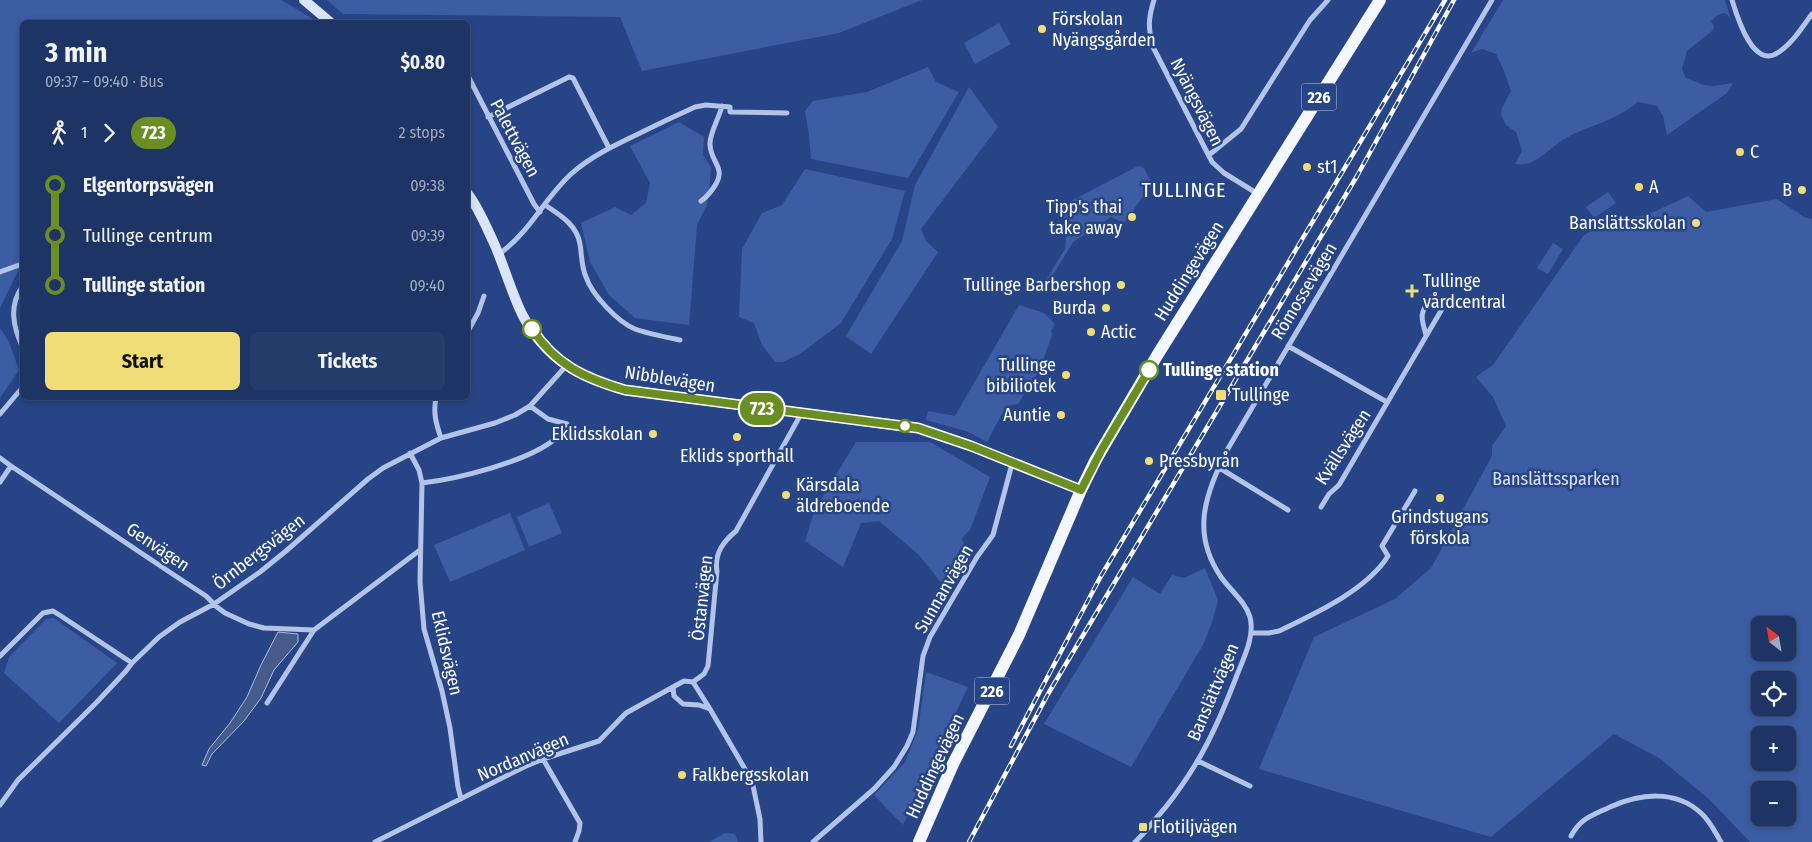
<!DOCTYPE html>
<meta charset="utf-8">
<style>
body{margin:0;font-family:"Fira Sans Condensed",sans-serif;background:#253c6a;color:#f1f3f6;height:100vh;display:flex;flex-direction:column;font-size:19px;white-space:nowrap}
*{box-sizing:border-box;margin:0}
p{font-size:16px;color:#a0aabf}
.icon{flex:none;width:28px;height:28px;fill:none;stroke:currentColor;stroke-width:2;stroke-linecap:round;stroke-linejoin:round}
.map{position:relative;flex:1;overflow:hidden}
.side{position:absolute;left:20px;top:20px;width:450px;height:380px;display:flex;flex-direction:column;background:#1d3464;border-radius:8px;box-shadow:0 2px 8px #0003,0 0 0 1px #3b4f78}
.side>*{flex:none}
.badge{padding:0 10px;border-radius:16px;font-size:18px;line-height:32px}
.needle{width:32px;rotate:329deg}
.controls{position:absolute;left:1751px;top:616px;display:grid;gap:10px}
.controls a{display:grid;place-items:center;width:45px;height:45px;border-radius:8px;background:#1d3464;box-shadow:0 2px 8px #0003,0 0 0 1px #3b4f78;font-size:25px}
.map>.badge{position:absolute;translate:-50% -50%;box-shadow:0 0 0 2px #fff}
.legs{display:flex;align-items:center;gap:8px;height:55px;padding:0 25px;font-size:16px}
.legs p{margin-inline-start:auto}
.overview{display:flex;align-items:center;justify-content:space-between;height:85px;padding:0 25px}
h1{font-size:28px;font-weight:700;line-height:38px}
.cta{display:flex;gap:10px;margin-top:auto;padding:10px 25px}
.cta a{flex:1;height:58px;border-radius:8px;background:#f0dd78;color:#111;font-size:20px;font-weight:700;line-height:58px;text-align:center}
.cta a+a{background:#253c6a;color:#f1f3f6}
ul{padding:0 25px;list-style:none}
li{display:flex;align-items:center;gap:18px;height:50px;font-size:19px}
li i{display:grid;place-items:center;width:8px;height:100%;margin:0 6px;background:currentColor}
li i::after{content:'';width:12px;height:12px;margin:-6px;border:4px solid;border-radius:50%;background:#1d3464}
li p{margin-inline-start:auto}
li:first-child i{background:linear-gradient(#0000 50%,currentColor 0)}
li:last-child i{background:linear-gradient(currentColor 50%,#0000 0)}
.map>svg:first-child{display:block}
.green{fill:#3c5da3;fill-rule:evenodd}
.water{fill:#465b8a;stroke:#a7bde8}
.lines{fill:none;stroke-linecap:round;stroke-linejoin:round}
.street{stroke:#b3c4e8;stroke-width:5}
.secondary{stroke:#dce5f7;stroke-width:10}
.primary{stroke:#f5f7fe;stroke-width:12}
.rail-casing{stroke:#fff;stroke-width:4.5}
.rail{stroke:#274586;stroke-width:2.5;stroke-dasharray:8;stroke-linecap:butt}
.line-1-casing{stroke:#fff;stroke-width:11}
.line-1{stroke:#6b8e23;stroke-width:8}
.poi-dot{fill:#f0dd78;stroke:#274586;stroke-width:2}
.stop-1-dot{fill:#fff;stroke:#6b8e23;stroke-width:2.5}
.labels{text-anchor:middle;stroke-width:5;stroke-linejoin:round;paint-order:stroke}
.shield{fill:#274586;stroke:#bec7db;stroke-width:1}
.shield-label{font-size:16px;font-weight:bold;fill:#fff}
.poi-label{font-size:18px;fill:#fff;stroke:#274586;text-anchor:start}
.street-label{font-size:18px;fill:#fff;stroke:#274586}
.stop-label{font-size:18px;font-weight:bold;fill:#fff;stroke:#274586;text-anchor:start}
.park-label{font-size:18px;fill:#d6e1f6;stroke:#274586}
.quarter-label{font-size:20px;letter-spacing:1px;fill:#fff;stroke:#274586}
</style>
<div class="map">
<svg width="1812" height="842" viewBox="0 0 1812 842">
<rect width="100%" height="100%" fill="#274586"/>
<path class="green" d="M0 0H281L318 22H22V263L0 308Z
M327 0H922L839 33 642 71 620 17 343 14Z
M1503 0H1725L1731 20 1727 14 1723 13 1716 16 1711 21 1714 27 1712 31 1687 51 1682 69 1686 78 1704 85 1714 86 1733 83 1727 93 1667 135 1663 116 1657 106 1638 102C1631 107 1625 112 1618 115 1602 124 1584 128 1568 137 1551 145 1537 168 1515 164L1522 151 1516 132 1506 125 1501 115 1502 108 1511 91 1504 71 1496 54 1482 49 1471 53Z
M999 23 1011 44 975 64 964 43Z
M928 67 936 82 959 92 908 178 811 159 809 135 805 111 813 101 867 92Z
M969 87 998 127 921 229 926 241 938 252 871 354 846 336 902 241 915 185Z
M679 122 704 137 703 155 711 167 710 181 707 205 697 225 689 325 635 318 609 295 590 262 581 223 615 207 631 215 646 203 650 183 630 146Z
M1138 166 1144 168 1152 184 1124 223 1111 217 1073 242 1044 290 1041 288 1065 249 1067 228 1061 213 1065 204Z
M805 169 905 191 892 239 841 323 800 354 783 362H775L762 345 754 323 739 317 742 249 762 213 782 205Z
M1608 192 1616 203 1594 218 1586 207Z
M1688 196 1706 212 1777 199 1804 217 1812 219V842H1750L1709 799 1659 758 1614 734 1491 837 1259 769 1314 637 1395 599 1431 568 1492 456V446L1506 426 1493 397 1476 377 1493 365 1584 235 1612 220 1647 215ZM1760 625H1788V652H1760ZM1760 680H1788V708H1760ZM1760 735H1788V762H1760ZM1760 790H1788V818H1760Z
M1553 243 1563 249 1548 274 1537 268Z
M1019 305 1044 313 1055 324 1051 331 1052 335 1040 369 1018 404 1006 406 987 442 966 431 926 420 928 411 955 416Z
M0 328 9 342 19 370 0 398Z
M856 442H930L990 477 970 530 962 538 966 554 946 589 919 555 879 521 861 523 843 567 805 541 815 509Z
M549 503 562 533 529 547 517 517Z
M510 513 525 550 450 582 434 545Z
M1205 568 1218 600 1212 622 1204 643 1131 767 1044 724 1133 577 1160 594 1172 575 1184 578Z
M54 618 117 663 59 723 4 673 9 657 46 619Z
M926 672 968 687 903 825 874 795 905 762 918 730Z
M725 833 735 834 738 842H709Z"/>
<path class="water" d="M278 632 298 634V642L274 670 261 698 244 721 212 754 206 766 202 765 209 749 230 723 247 697 261 665Z"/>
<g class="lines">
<path class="street" d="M1154 0C1148 19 1148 28 1153 47L1212 162 1224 173 1258 194
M1732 0C1737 16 1753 71 1779 52 1793 43 1802 27 1812 14
M468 76 534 204 540 212
M488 117 569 77 573 78 609 148
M1209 155 1241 129 1310 20 1328 0
M701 201C707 197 710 193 714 187 728 167 709 162 710 143 710 133 719 118 722 106
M545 205C560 215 577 225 580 244 582 255 581 266 586 277 592 295 618 322 635 329 649 334 665 337 680 340
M499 254C531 231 543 200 571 174 590 157 613 146 636 135 656 125 675 116 695 107L706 105 730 107V112L787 113
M0 272 22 264
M22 287C9 306 13 326 22 346
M468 331 478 313 484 296
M1288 346 1387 402
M436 398C433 412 436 424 441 438
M0 414 22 388
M410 453 419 470 422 483 420 582 424 629 442 691 450 728 458 787 461 799
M0 458 11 466 0 482
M11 466 174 575 206 596 217 607 225 613 249 624 264 628 314 630 420 550
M1218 467 1288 510
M422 483C457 479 527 462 555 439 560 435 563 429 567 424L548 419 530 406
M1321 507 1329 494 1339 485 1442 309 1443 302 1439 299 1431 298C1419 314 1421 317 1426 335
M1252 633H1269L1279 631C1314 614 1367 590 1388 556L1382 546 1415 491
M0 656 43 613 53 611 61 616 132 663
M693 682 684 681 673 687 674 696 683 704 699 705 710 709 752 781 760 819 761 842
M267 703 314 630
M710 709 693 682 704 674 708 666 717 571C714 553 724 541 736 531L801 414
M543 759 580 823 579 831 575 842
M1198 761 1250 786
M0 805 18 780 96 703 126 671 132 663 159 637 180 622 214 604 260 572 286 551 368 479 383 468 441 438 495 423 515 415 530 406 566 366
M1571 836C1581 818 1591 816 1610 807 1639 794 1675 789 1701 813 1710 821 1715 832 1721 842
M375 842 524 767 543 759 599 741 626 713 673 687
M813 842 874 789 894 767 907 746 913 732 923 656 930 637 977 557 993 535 1012 464
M1135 842C1146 832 1155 819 1165 808 1200 764 1217 727 1237 675 1244 657 1255 636 1250 617 1245 601 1230 590 1221 577 1191 533 1205 496 1226 452L1492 0"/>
<path class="secondary" d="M304 0 330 22
M468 194C478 207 486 226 493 241 504 265 511 292 523 316 547 360 579 377 625 390L918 428 971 446 1081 490"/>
<path class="primary" d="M919 842 953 764 1019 635 1081 490 1095 461 1158 354 1380 0"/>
<defs>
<path id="rail" d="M1011 746 1101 576 1445 0
M969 842 1048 694 1357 176 1454 0"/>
</defs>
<use href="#rail" class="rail-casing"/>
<use href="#rail" class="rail"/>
</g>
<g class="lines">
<defs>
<path id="line-1" d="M532 329C556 365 584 378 625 390L918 428 971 446 1081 490 1102 449 1149 370"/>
</defs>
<use href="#line-1" class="line-1-casing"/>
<use href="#line-1" class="line-1"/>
</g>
<g class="poi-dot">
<circle cx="1042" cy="29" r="5"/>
<circle cx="1740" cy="152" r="5"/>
<circle cx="1307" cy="167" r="5"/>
<circle cx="1639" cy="187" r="5"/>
<circle cx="1802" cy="190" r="5"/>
<circle cx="1132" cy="217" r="5"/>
<circle cx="1696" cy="223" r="5"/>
<circle cx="1121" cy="285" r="5"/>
<path d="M1409.5 283.5h5v5h5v5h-5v5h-5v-5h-5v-5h5z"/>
<circle cx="1106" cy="308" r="5"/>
<circle cx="1091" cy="332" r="5"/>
<circle cx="1066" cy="375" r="5"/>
<rect x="1215" y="389" width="12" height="12" rx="2.5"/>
<circle cx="1061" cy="415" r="5"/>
<circle cx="653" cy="434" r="5"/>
<circle cx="737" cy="437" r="5"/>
<circle cx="1149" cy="461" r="5"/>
<circle cx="786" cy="495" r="5"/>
<circle cx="1440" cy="498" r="5"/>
<circle cx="682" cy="775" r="5"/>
<rect x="1138" y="822" width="10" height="10" rx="2.5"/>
</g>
<g class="stop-1-dot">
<circle cx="532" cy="329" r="9"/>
<circle cx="1149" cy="370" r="9"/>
<circle cx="905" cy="426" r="6"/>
</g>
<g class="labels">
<g class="shield">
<rect x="1301.5" y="83.5" width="35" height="27" rx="4"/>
<rect x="974.5" y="677.5" width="35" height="27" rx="4"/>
</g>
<g class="shield-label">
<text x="1319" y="103">226</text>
<text x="992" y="697">226</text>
</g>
<g class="poi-label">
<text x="1052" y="25">Förskolan<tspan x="1052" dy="21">Nyängsgården</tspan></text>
<text x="1750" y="158">C</text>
<text x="1317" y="173">st1</text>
<text x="1649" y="193">A</text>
<text x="1792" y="196" text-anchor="end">B</text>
<text x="1122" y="213" text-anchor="end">Tipp's thai<tspan x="1122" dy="21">take away</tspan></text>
<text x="1686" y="229" text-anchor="end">Banslättsskolan</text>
<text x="1423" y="287">Tullinge<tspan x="1423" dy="21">vårdcentral</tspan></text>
<text x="1111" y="291" text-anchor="end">Tullinge Barbershop</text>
<text x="1096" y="314" text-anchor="end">Burda</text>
<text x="1101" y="338">Actic</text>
<text x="1056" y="371" text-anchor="end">Tullinge<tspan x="1056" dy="21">bibiliotek</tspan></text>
<text x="1232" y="401">Tullinge</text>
<text x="1051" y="421" text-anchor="end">Auntie</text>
<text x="643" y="440" text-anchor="end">Eklidsskolan</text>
<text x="737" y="462" text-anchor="middle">Eklids sporthall</text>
<text x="1159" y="467">Pressbyrån</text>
<text x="796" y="491">Kärsdala<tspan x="796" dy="21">äldreboende</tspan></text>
<text x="1440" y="523" text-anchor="middle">Grindstugans<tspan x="1440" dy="21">förskola</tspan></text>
<text x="692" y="781">Falkbergsskolan</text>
<text x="1153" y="833">Flotiljvägen</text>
</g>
<g class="street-label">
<text transform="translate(1197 102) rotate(63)" y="6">Nyängsvägen</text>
<text transform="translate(515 138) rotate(62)" y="6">Palettvägen</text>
<text transform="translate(1189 271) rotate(-58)" y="6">Huddingevägen</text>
<text transform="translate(1304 291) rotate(-59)" y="6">Römossevägen</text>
<text transform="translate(670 379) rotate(9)" y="6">Nibblevägen</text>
<text transform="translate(1343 447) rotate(-57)" y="6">Kvällsvägen</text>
<text transform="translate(158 547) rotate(34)" y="6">Genvägen</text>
<text transform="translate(259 552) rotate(-38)" y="6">Örnbergsvägen</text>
<text transform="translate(944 589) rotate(-60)" y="6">Sunnanvägen</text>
<text transform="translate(702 598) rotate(-84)" y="6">Östanvägen</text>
<text transform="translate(447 653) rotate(77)" y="6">Eklidsvägen</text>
<text transform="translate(1213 692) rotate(-67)" y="6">Banslättvägen</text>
<text transform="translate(523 757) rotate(-23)" y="6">Nordanvägen</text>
<text transform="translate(935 766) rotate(-65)" y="6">Huddingevägen</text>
</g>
<g class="stop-label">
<text x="1163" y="376">Tullinge station</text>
</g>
<g class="park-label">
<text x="1556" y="485">Banslättssparken</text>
</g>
<g class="quarter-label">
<text x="1184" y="197">TULLINGE</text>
</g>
</g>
</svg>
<div class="controls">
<a><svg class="needle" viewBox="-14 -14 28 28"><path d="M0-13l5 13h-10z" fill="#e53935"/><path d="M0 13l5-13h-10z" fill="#a0aabf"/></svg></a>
<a><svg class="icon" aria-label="locate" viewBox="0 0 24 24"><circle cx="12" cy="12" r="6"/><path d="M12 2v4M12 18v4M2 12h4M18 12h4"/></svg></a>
<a>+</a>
<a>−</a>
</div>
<b class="badge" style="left:762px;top:409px;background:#6b8e23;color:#fff">723</b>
<section class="side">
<div class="overview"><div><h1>3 min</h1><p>09:37 – 09:40 · Bus</p></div><b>$0.80</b></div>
<div class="legs"><svg class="icon" aria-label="walk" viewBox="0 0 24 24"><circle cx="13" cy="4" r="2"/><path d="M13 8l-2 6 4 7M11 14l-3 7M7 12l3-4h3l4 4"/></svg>1<svg class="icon" aria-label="forward" viewBox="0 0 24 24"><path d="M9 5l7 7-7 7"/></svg><b class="badge" style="background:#6b8e23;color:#fff">723</b><p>2 stops</p></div>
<ul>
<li><i style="color:#6b8e23"></i><b>Elgentorpsvägen</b><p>09:38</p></li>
<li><i style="color:#6b8e23"></i><span>Tullinge centrum</span><p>09:39</p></li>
<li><i style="color:#6b8e23"></i><b>Tullinge station</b><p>09:40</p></li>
</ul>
<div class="cta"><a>Start</a><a>Tickets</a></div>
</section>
</div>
